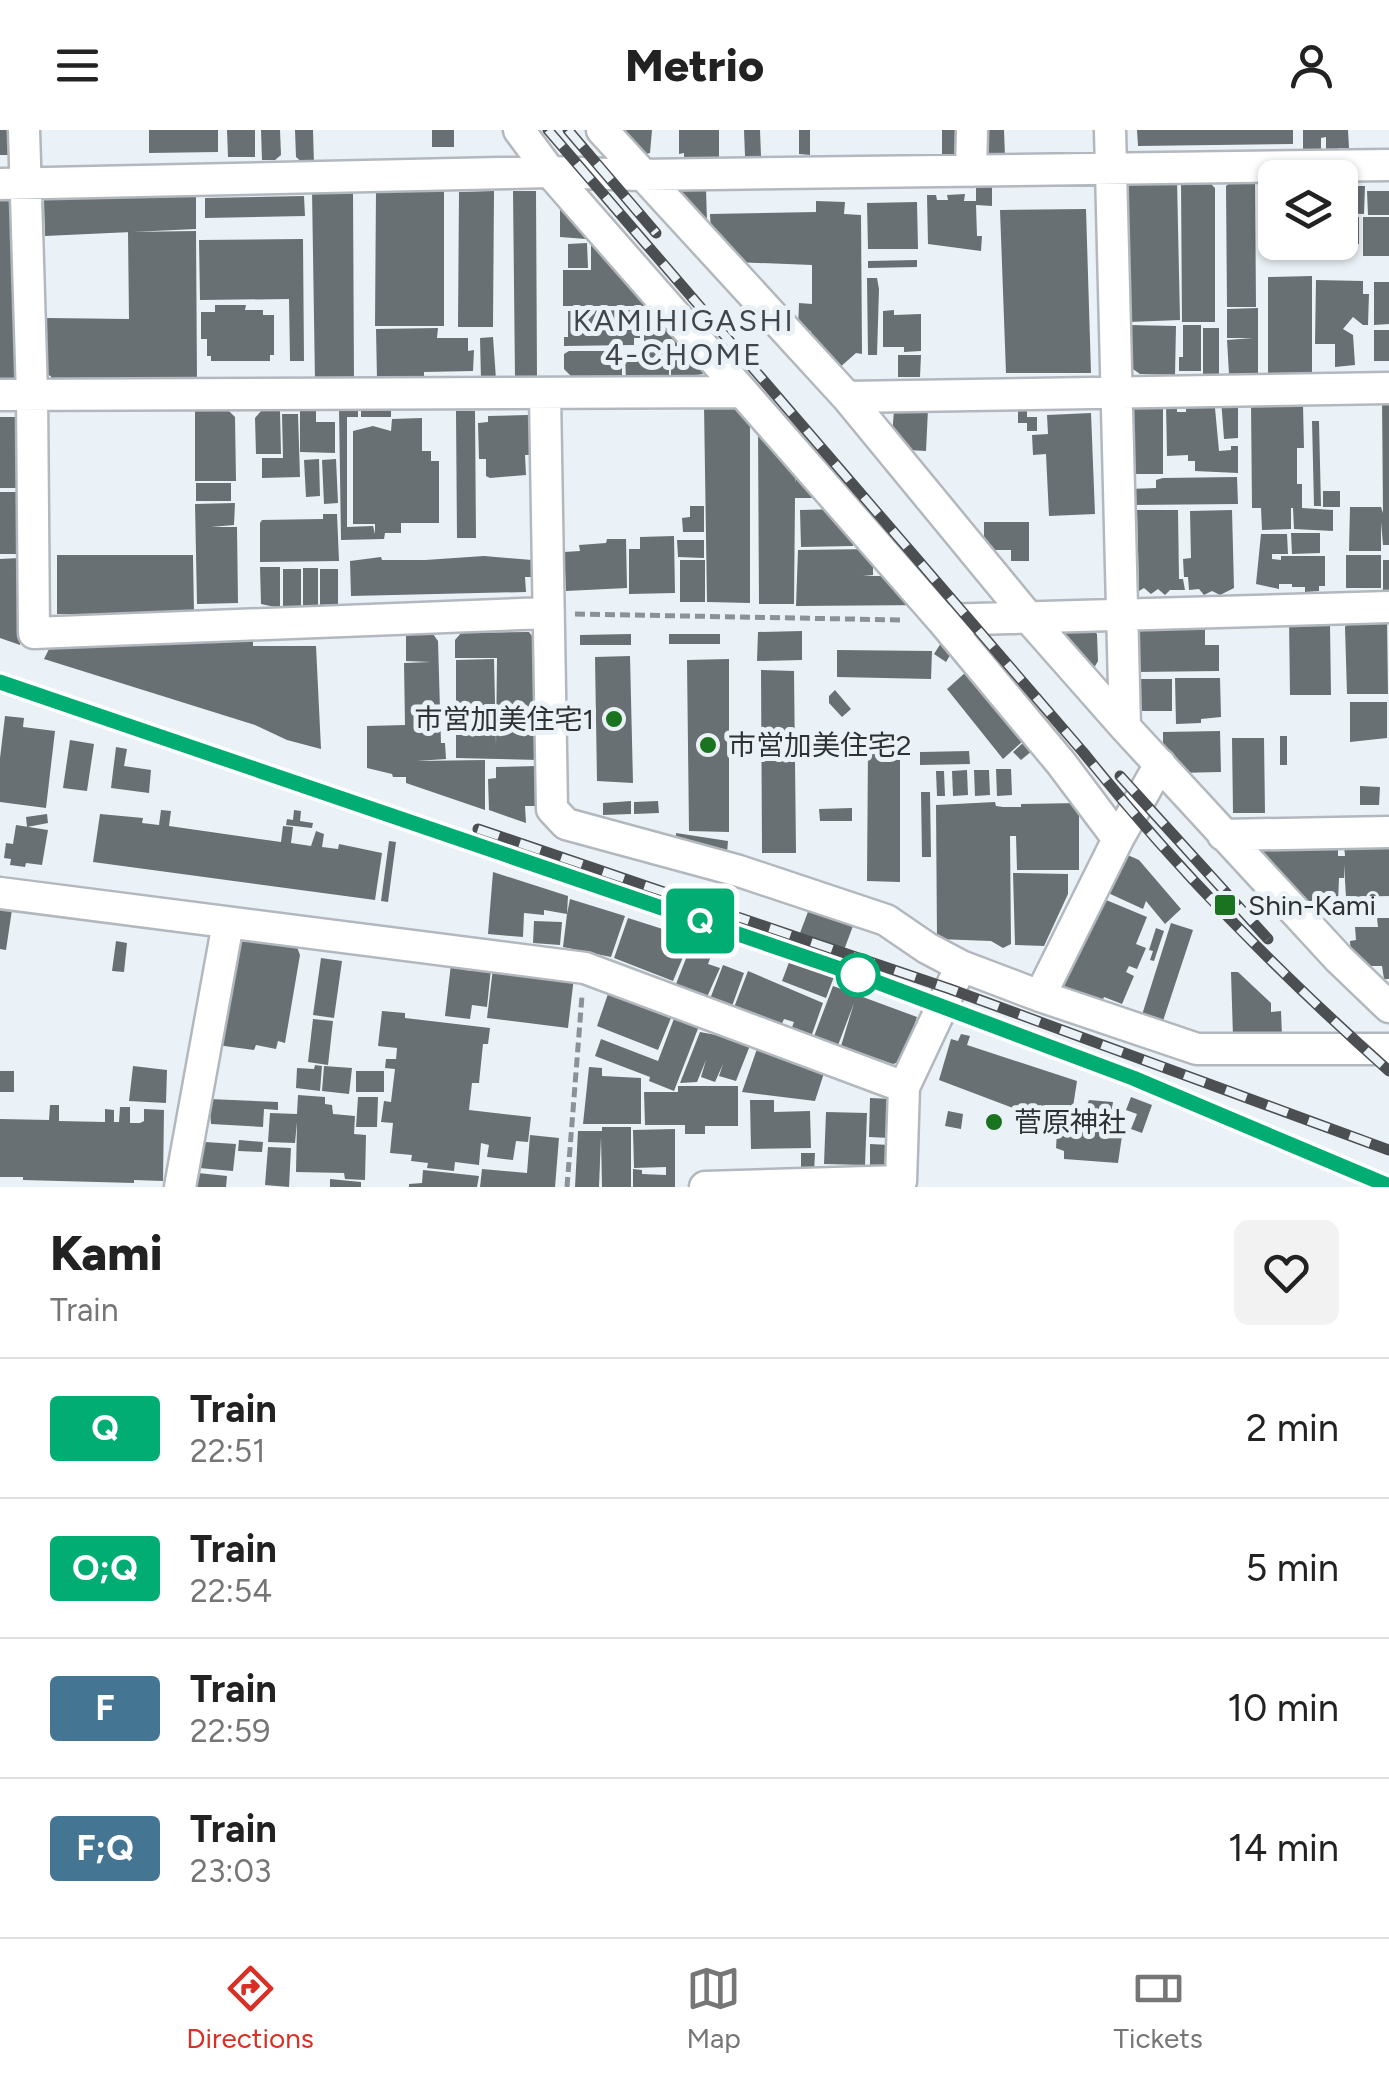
<!DOCTYPE html>
<meta charset="utf-8">
<style>
body{margin:0;font-family:Figtree,"Noto Sans JP",sans-serif;background:#f2f2f2;color:#222;height:100vh;display:flex;flex-direction:column;font-size:38px;white-space:nowrap}
*{box-sizing:border-box;margin:0}
p{font-size:32px;color:#767676}
.icon{flex:none;width:55px;height:55px;fill:none;stroke:currentColor;stroke-width:2;stroke-linecap:round;stroke-linejoin:round}
.map{position:relative;height:1057px;overflow:hidden}
.sheet{display:flex;flex-direction:column;background:#fff;flex:1}
.sheet>*{flex:none}
.badge{padding:0 20px;border-radius:8px;font-size:35px;line-height:65px}
.buttons{position:absolute;left:1258px;top:30px;display:grid;gap:20px}
.buttons a{display:grid;place-items:center;width:100px;height:100px;border-radius:15px;background:#fff;box-shadow:0 2px 8px #0004;font-size:50px}
.map>.badge{position:absolute;translate:-50% -50%;box-shadow:0 0 0 5px #fff}
.round{display:grid;place-items:center;flex:none;width:105px;height:105px;border-radius:15px;background:#f2f2f2}
.headline{display:flex;align-items:center;justify-content:space-between;height:170px;padding:0 50px}
h1{font-size:48px;font-weight:800;line-height:75px}
ul{padding:0;list-style:none}
li{display:flex;align-items:center;gap:30px;height:140px;padding:0 50px;border-top:2px solid #e0e0e0}
li div{flex:1}
li b{display:block;font-size:38px}
li em{font-style:normal}
li .badge{min-width:110px;font-weight:700;text-align:center}
header{display:flex;justify-content:space-between;align-items:center;height:130px;padding:0 50px;background:#fff;font-size:45px;font-weight:800}
.tabs{display:flex;justify-content:space-around;align-items:center;height:140px;border-top:2px solid #e0e0e0;background:#fff;font-size:28px;color:#767676}
.tabs a{display:grid;justify-items:center;gap:5px}
.tabs .on{color:#d93025}
.map>svg:first-child{display:block}
.building{fill:#697073}
.lines{fill:none;stroke-linecap:round;stroke-linejoin:round}
.street-casing{stroke:#b2b8bd;stroke-width:35}
.path{stroke:#8c9195;stroke-width:5;stroke-dasharray:10 5;stroke-linecap:butt}
.street{stroke:#fff;stroke-width:30}
.rail-casing{stroke:#4c4f52;stroke-width:11}
.rail{stroke:#ebf2f7;stroke-width:8;stroke-dasharray:22;stroke-linecap:butt}
.line-casing{stroke:#fff;stroke-width:22}
.line{stroke:#02ad73;stroke-width:15}
.poi-dot{fill:#1a731f;stroke:#ebf2f7;stroke-width:4}
.stop-dot{fill:#fff;stroke:#02ad73;stroke-width:5}
.labels{text-anchor:middle;stroke-width:10;stroke-linejoin:round;paint-order:stroke}
.poi-label{font-size:28px;fill:#2f3234;stroke:#ebf2f7;text-anchor:start}
.neighbourhood-label{font-size:30px;letter-spacing:2.5px;fill:#41464b;stroke:#ebf2f7}
</style>
<header><svg class="icon" aria-label="menu" viewBox="0 0 24 24"><path d="M4 6h16M4 12h16M4 18h16"/></svg>Metrio<svg class="icon" aria-label="person" viewBox="0 0 24 24"><circle cx="12" cy="8" r="4"/><path d="M4 21q1-7 8-7t8 7"/></svg></header>
<div class="map">
<svg width="1389" height="1057" viewBox="0 0 1389 1057">
<rect width="100%" height="100%" fill="#ebf2f7"/>
<path class="building" d="M0 0H15L16 25H0Z
M149 0H218V22L149 23Z
M227 0H255V27H228Z
M261 0H280L281 25 275 30H262Z
M295 0H313L314 34H304L296 27Z
M432 0H454V17H432Z
M620 0H652L650 23 638 26Z
M679 0H719V28H684V23L679 24Z
M744 0H760L761 26H745Z
M799 0H810V25L799 24Z
M942 0H965V27H942Z
M982 0H1004L1005 27H983Z
M1137 0H1293V14L1138 16Z
M1303 0H1348L1349 18H1339V24H1326V7L1321 8V24L1303 25Z
M1177 49 1180 190 1128 192V57L1134 50Z
M1234 49H1255L1256 177H1227L1226 56Z
M1181 50H1207L1215 58V192H1182Z
M20 53 19 191H14L15 219H21L22 251H0V54Z
M992 53V76L976 75 977 106H982L981 121 928 114 927 65H936L937 70H948L947 65 965 64 964 71H976V54Z
M667 56 706 59 707 92H697Z
M1341 56H1365L1364 84 1340 83Z
M376 59H444V196H375Z
M312 60H353L354 251 315 252Z
M196 61V99L45 106 44 70 52 62Z
M494 61 493 197H458L459 62Z
M513 61H536L537 247 515 248Z
M1367 61H1389V85H1368Z
M304 66 305 86 205 88V68Z
M816 71 845 72 844 84 861 85 862 224 856 223 838 239 813 225 811 201 798 200 799 173 812 174V135L734 132 711 103 710 84 816 82Z
M917 72 918 119H868L867 73Z
M560 77 577 78 587 86 586 109 560 107Z
M1086 79 1091 243H1006L1000 80Z
M1340 87H1359V114H1340Z
M1363 87H1389V126H1363Z
M591 98 656 176H563V140H591Z
M196 101 197 252 50 254 51 246 47 245V188L129 189 128 102Z
M303 109 304 231H290L289 169 200 170 199 110Z
M1315 112H1333V127L1315 126Z
M587 113 588 138H568V114Z
M917 130V137L868 138V131Z
M1312 146V243H1268V147Z
M867 148H877L879 159 877 225H868Z
M1316 150 1363 151V164H1369L1368 195H1363L1353 187 1343 199 1353 205 1355 235 1335 237V214H1315Z
M1374 152H1389V194L1374 195Z
M215 175H246L245 180H263V185H274V225H270V231H211V226H207V209H201V182H215Z
M1258 178V243L1229 244 1227 210 1253 208H1227V179Z
M640 180V208H634V215L564 216V207H568V181Z
M894 180V185L921 184V221L904 222V217H883V181Z
M644 185H668L684 216 644 217Z
M1129 195 1176 196 1175 245 1140 244 1130 237Z
M1183 195H1201V241H1179V227H1183Z
M438 198 437 208H468V221L474 220 473 241 424 242V248L377 249 376 199Z
M1203 198H1219V248L1203 245Z
M1374 200H1389V231H1374Z
M493 207 496 249 481 250 480 208Z
M671 219H700L703 244 671 249Z
M569 221H622V246H571L564 239V224Z
M669 222V250L626 251 625 223Z
M898 225H921L920 247H898Z
M1382 267H1389V415H1383L1381 392V421H1349L1350 377H1381L1383 383Z
M1136 269H1163V344H1131L1129 278Z
M1221 269H1238V308L1224 309Z
M1166 273H1177V282H1186V278H1215L1219 321 1231 320V316H1238V343L1195 341V331H1188V325L1167 326Z
M1251 274H1303L1304 318H1297V354H1302V378L1333 380V401L1294 399 1293 378H1291V399L1262 400 1261 378H1252Z
M704 275 744 276 750 282V473L707 472Z
M339 278H358V287H347V397L373 396 375 404V394H353V301L373 296 391 301 392 289 422 288V321H431V331H439V393H401V403H385L384 409 341 410Z
M391 278V287H361V279Z
M1027 278V287H1037V301H1027V293H1018V279Z
M928 279 926 321 891 319 894 280Z
M300 280H316V292H335V323L300 322Z
M195 281H229L235 287 236 351H195Z
M261 281H280L281 324H256L255 288Z
M456 281H475L476 408H457Z
M1091 283 1095 384 1049 386 1046 324 1033 325 1032 305 1048 304 1047 285Z
M282 284H298L300 347 262 348V328H283Z
M528 285 532 288V325H525L526 345 490 348 486 346V329H479L478 293 488 292V286Z
M0 287H20V358H0Z
M1312 291H1319L1321 376H1314Z
M758 297 795 325V353L797 338 820 368H795L794 474H759Z
M319 329 320 366 306 367 304 330Z
M336 329 338 373 324 374 322 330Z
M1237 347 1238 374 1130 375V359L1156 358V350L1163 348Z
M196 353H231V371H196Z
M1323 361H1340V377H1323Z
M0 362H21V424H0Z
M235 373 234 395 211 397H237L238 473 197 474 195 374Z
M690 376H704V402H683L682 388 690 387Z
M842 379 852 396 853 416 801 417 800 380Z
M1137 380H1178L1179 449H1183L1185 460H1170L1165 465 1158 459 1151 464 1144 458 1139 461Z
M1232 380 1234 458 1220 465 1212 461 1204 465 1199 459 1189 460 1188 447H1184L1183 429 1191 428 1190 381Z
M323 384H337L339 431 260 432V393L262 390 323 389Z
M984 392H1029V431H1011V420H984Z
M1291 403H1320V423L1292 424Z
M1261 404H1287L1288 424H1272V429L1281 430V426H1325V456H1319V461L1305 462V457H1292V454H1279V459L1256 454Z
M674 406 675 463 629 464V419H640V407Z
M607 409H626L627 458 566 461 564 422 580 421 579 415 606 413Z
M677 410H704V428L678 427Z
M873 419V445L863 446H880V432L927 475 796 476 798 420Z
M57 425H193L194 484H57Z
M1346 425H1381V458H1346Z
M484 426 532 430 531 433 536 434V447H525L526 462 351 466 350 431 381 427 382 430H425Z
M20 428V515L0 508V429Z
M680 430H705V472H680Z
M1383 430H1389V461H1383Z
M260 437H280V478L261 474Z
M303 438H318V477H303Z
M283 439H301V477L283 476Z
M320 439H338V476H320Z
M1325 487 1330 494 1331 565H1290L1289 488Z
M1387 487 1388 564H1347L1345 497 1351 488Z
M1189 495V499H1205V515H1219V541L1137 542 1136 501H1151L1150 496Z
M1091 498 1097 504 1098 531 1094 538H1085L1053 500Z
M802 501V530L757 531 758 502Z
M529 502 537 513 539 630 456 628V530L494 529 496 616 497 528H455V510L461 503Z
M406 504H433L438 511 441 613H445L446 629 416 631 485 630V680L406 653V647H393L392 644 367 638V596L405 595 404 533 431 532 406 531Z
M631 504V515H580V505Z
M669 504H720V514H669Z
M198 505H253V516H316L321 619 287 610 255 595 44 529 55 507 179 512H197Z
M946 505 958 512 946 532 934 524Z
M837 520 932 521 931 549 837 547Z
M630 526 633 653 597 651 595 527Z
M729 529V702L689 701 687 530Z
M761 540 794 541 796 723H762Z
M966 542 1023 611 1003 629 947 559Z
M1175 548H1220L1221 587 1201 589V593L1176 594Z
M1138 549H1172V581H1138Z
M835 560 851 579 842 587 829 573V566Z
M1350 572H1387V608L1350 612Z
M5 586 24 588 23 597 55 601 46 678 0 672V628Z
M1220 601 1221 642 1177 643 1163 628V602Z
M1035 602 1043 612 1021 630 1013 622Z
M1280 606H1287V635H1280Z
M1232 608H1264L1265 683H1233Z
M70 610 94 614 87 661 63 658Z
M116 617 127 619 124 636 151 640 149 663 111 658Z
M868 619H900V752L867 751Z
M969 621 970 634 920 635V622Z
M538 636 539 676H525L526 693 489 680 488 649 496 648V637Z
M996 639H1011L1012 665 997 666Z
M967 640 968 665 953 666 952 641Z
M974 640H989L990 665 975 666Z
M936 641H944L945 666H937Z
M1360 656 1380 657 1379 675H1360Z
M921 662H930L931 727H922Z
M631 671V684L603 685V673Z
M658 671 659 683 634 684V672Z
M995 672 996 676 1003 677H1021V674L1079 673V740H1017L1016 706H1010L1011 814 1003 818 991 811 937 809 936 675Z
M852 678V691H820L819 679Z
M161 680 171 681 169 696 281 712 283 696 293 697 291 713 311 716 316 701 324 704 322 717 338 719 339 714 382 723 375 770 93 732 100 684 143 688 142 693 159 695Z
M294 680 301 681 300 691 313 693 312 698 286 695 287 689 293 690Z
M47 684 48 693 27 697 26 687Z
M16 695 48 700 42 735 26 733 25 737 10 735 11 729 4 728 6 713 13 714Z
M676 703 728 711 727 723 676 715Z
M1338 710V726H1345L1344 715 1389 714V766L1346 767 1344 734V748H1339L1338 773 1289 771 1248 711Z
M389 711 396 712 388 772 381 771Z
M1123 723 1139 730 1181 779 1165 794 1146 771 1143 779 1106 762Z
M493 742 568 766 567 784 570 769 625 786 611 827 563 817 567 784 544 780V785L524 783 523 807 488 804Z
M1013 743 1068 744V764L1044 816 1015 815Z
M1099 767 1147 787 1136 814 1146 818 1137 839 1129 836 1126 842 1134 846 1122 874 1104 867 1101 874 1066 859 1063 853Z
M0 772 13 773 6 820 0 819Z
M809 779 853 796 826 868 782 851Z
M628 788 691 808 673 851 614 828Z
M1377 788H1389V849H1384L1382 836H1363L1351 828 1350 811 1356 810 1355 797H1378Z
M534 791 562 792 560 815 533 813Z
M1171 793 1193 800 1162 894 1141 888Z
M1156 798 1164 801 1154 831 1150 830 1153 821 1149 820Z
M240 804 295 812 300 825 285 913 278 911 276 919 256 915 254 920 217 915Z
M694 808 715 816 708 834 720 838 707 867 676 854Z
M116 811 127 813 124 842 112 841Z
M321 828 342 831 334 888 313 885Z
M451 834 466 836 465 840 474 841 475 837 491 839 487 877 472 875 470 889 445 886Z
M723 835 744 843 732 876 710 869Z
M493 838 574 847 568 898 487 888Z
M748 841 823 873 811 907 791 900 794 892 784 889 780 898 733 880Z
M1231 842H1238L1271 873V882L1281 881 1282 906 1233 907Z
M833 856 917 887 902 931 893 934 841 916 854 873 837 918 813 909Z
M610 858 673 883 658 920 597 896Z
M382 881 405 883V888L490 898 488 914H483L479 953H472L469 980 531 987 528 1012 516 1011 513 1030 487 1027 489 1015 481 1013 479 1035 455 1032 454 1041 427 1038 428 1033 411 1031 412 1025 390 1023 393 993 381 992 384 971 391 972 395 939 385 938 386 929H396L397 918 378 916Z
M675 886 699 896 674 961 649 951 650 947 595 926 601 909 658 931Z
M313 889 333 891 328 935 308 932Z
M718 900 751 913 736 951 719 946 723 934 715 952 701 947 706 930 697 952 680 953 700 902 716 905Z
M961 904 970 906 967 915 1077 951 1073 977 1085 980 1089 970 1113 972 1110 990 1118 993 1115 1004 1122 1006 1118 1033 1064 1029V1021L1056 1018 1057 1002 1066 1003 1067 992 1034 983V987L1014 983 1013 978 939 950 951 909 958 911Z
M758 916 825 940 815 971 742 962Z
M315 935 322 936 320 961 296 958 297 938 314 939Z
M133 936 167 940 166 973 129 971Z
M324 936 352 938 349 964 322 961Z
M589 937 602 938V946L641 948V994H583Z
M0 941H14V962H0Z
M356 941H384V962H356Z
M678 956H738V996H705V1004H685V995H645L644 962H678Z
M298 965 325 967V974L332 975 333 984 355 986 354 1004 366 1005 365 1050 345 1049 344 1043 296 1042 297 992 295 1013 268 1012 270 983 297 984Z
M358 967H378L377 997H356Z
M1131 967 1152 975 1142 1003 1131 999 1137 984 1126 980Z
M870 968 891 969 890 1008 869 1007Z
M209 969 278 972V980L264 979 263 997 211 994Z
M750 970H774V982L810 981 811 1018 751 1019Z
M50 975H59V991L105 992V979L114 980V992H119L120 977H130V993H140L144 991V979L164 980 163 1051 134 1050V1053L23 1050V1047H0V989L49 990Z
M948 981 963 984 961 999 945 996Z
M826 982 867 983 865 1035 824 1034Z
M602 997H631V1057H602L601 1007 599 1057H575L578 1001H602Z
M675 999V1057H633V1039L642 1040V1044L666 1045V1037L634 1038 633 1000Z
M530 1005 559 1008 555 1057H480L482 1039 527 1043Z
M239 1010 263 1012 262 1022 238 1021Z
M205 1012 236 1014 233 1041 199 1038Z
M870 1014 890 1015 889 1034 884 1040 870 1039Z
M268 1017 291 1018 289 1057 265 1055Z
M801 1023H815L814 1043H801Z
M423 1040 479 1046 477 1057H409V1054L422 1053Z
M198 1043 227 1046 226 1057H197Z
M330 1049 361 1052V1057H330Z"/>
<g class="lines">
<defs>
<path id="street" d="M24 0 32 265 34 503 547 483
M519 0 550 42 942 490 1061 633 1118 709
M602 0 847 267 1028 487 1125 597 1339 829 1389 877
M1110 0 1125 597
M971 41 972 0
M0 54 550 42 640 45 1389 35
M0 265 740 262
M545 265 552 679 566 694 739 741 886 790 927 818 961 836 1040 866 1118 709 1160 634
M847 267 1389 258
M942 490 1389 477
M1223 705 1389 702
M0 763 585 838 904 957
M1040 866 1197 919H1389
M180 1057 228 793
M705 1057 901 1051 904 957 961 836"/>
</defs>
<use href="#street" class="street-casing"/>
<path class="path" d="M575 484 904 490
M567 1057 582 866"/>
<use href="#street" class="street"/>
<defs>
<path id="rail" d="M548 0 1083 622C1179 742 1275 839 1389 941
M568 0 656 103
M0 552 858 845 1133 948 1389 1056
M1120 646 1268 809
M478 699 950 859 1389 1020"/>
</defs>
<use href="#rail" class="rail-casing"/>
<use href="#rail" class="rail"/>
</g>
<g class="lines">
<defs>
<path id="line" d="M0 552 858 845 1133 948 1389 1056"/>
</defs>
<use href="#line" class="line-casing"/>
<use href="#line" class="line"/>
</g>
<g class="poi-dot">
<circle cx="614" cy="589" r="10"/>
<circle cx="708" cy="615" r="10"/>
<rect x="1213" y="763" width="24" height="24" rx="5"/>
<circle cx="994" cy="992" r="10"/>
</g>
<circle class="stop-dot" cx="858" cy="845" r="20"/>
<g class="labels">
<g class="poi-label">
<text x="594" y="599" text-anchor="end">市営加美住宅1</text>
<text x="728" y="625">市営加美住宅2</text>
<text x="1248" y="785">Shin-Kami</text>
<text x="1014" y="1002">菅原神社</text>
</g>
<g class="neighbourhood-label">
<text x="684" y="201">KAMIHIGASHI<tspan x="684" dy="34">4-CHOME</tspan></text>
</g>
</g>
</svg>
<div class="buttons">
<a><svg class="icon" aria-label="layers" viewBox="0 0 24 24"><path d="M12 4l9 5-9 5-9-5zM3 14l9 5 9-5"/></svg></a>
</div>
<b class="badge" style="left:700px;top:791px;background:#02ad73;color:#fff">Q</b>
</div>
<section class="sheet">
<div class="headline"><div><h1>Kami</h1><p>Train</p></div><a class="round"><svg class="icon" aria-label="heart" viewBox="0 0 24 24"><path d="M12 20l-8-8c-3-5 5-10 8-4 3-6 11-1 8 4z"/></svg></a></div>
<ul>
<li><span class="badge" style="background:#02ad73;color:#fff">Q</span><div><b>Train</b><p>22:51</p></div><em>2 min</em></li>
<li><span class="badge" style="background:#02ad73;color:#fff">O;Q</span><div><b>Train</b><p>22:54</p></div><em>5 min</em></li>
<li><span class="badge" style="background:#447694;color:#fff">F</span><div><b>Train</b><p>22:59</p></div><em>10 min</em></li>
<li><span class="badge" style="background:#447694;color:#fff">F;Q</span><div><b>Train</b><p>23:03</p></div><em>14 min</em></li>
</ul>
</section>
<nav class="tabs">
<a class="on"><svg class="icon" aria-label="directions" viewBox="0 0 24 24"><path d="M12 3l9 9-9 9-9-9zM9 14v-3h6M13 9l2 2-2 2"/></svg>Directions</a>
<a><svg class="icon" aria-label="map" viewBox="0 0 24 24"><path d="M3 6l6-2 6 2 6-2v14l-6 2-6-2-6 2zM9 4v14M15 6v14"/></svg>Map</a>
<a><svg class="icon" aria-label="tickets" viewBox="0 0 24 24"><path d="M3 7h18v10H3zM15 7v10"/></svg>Tickets</a>
</nav>
